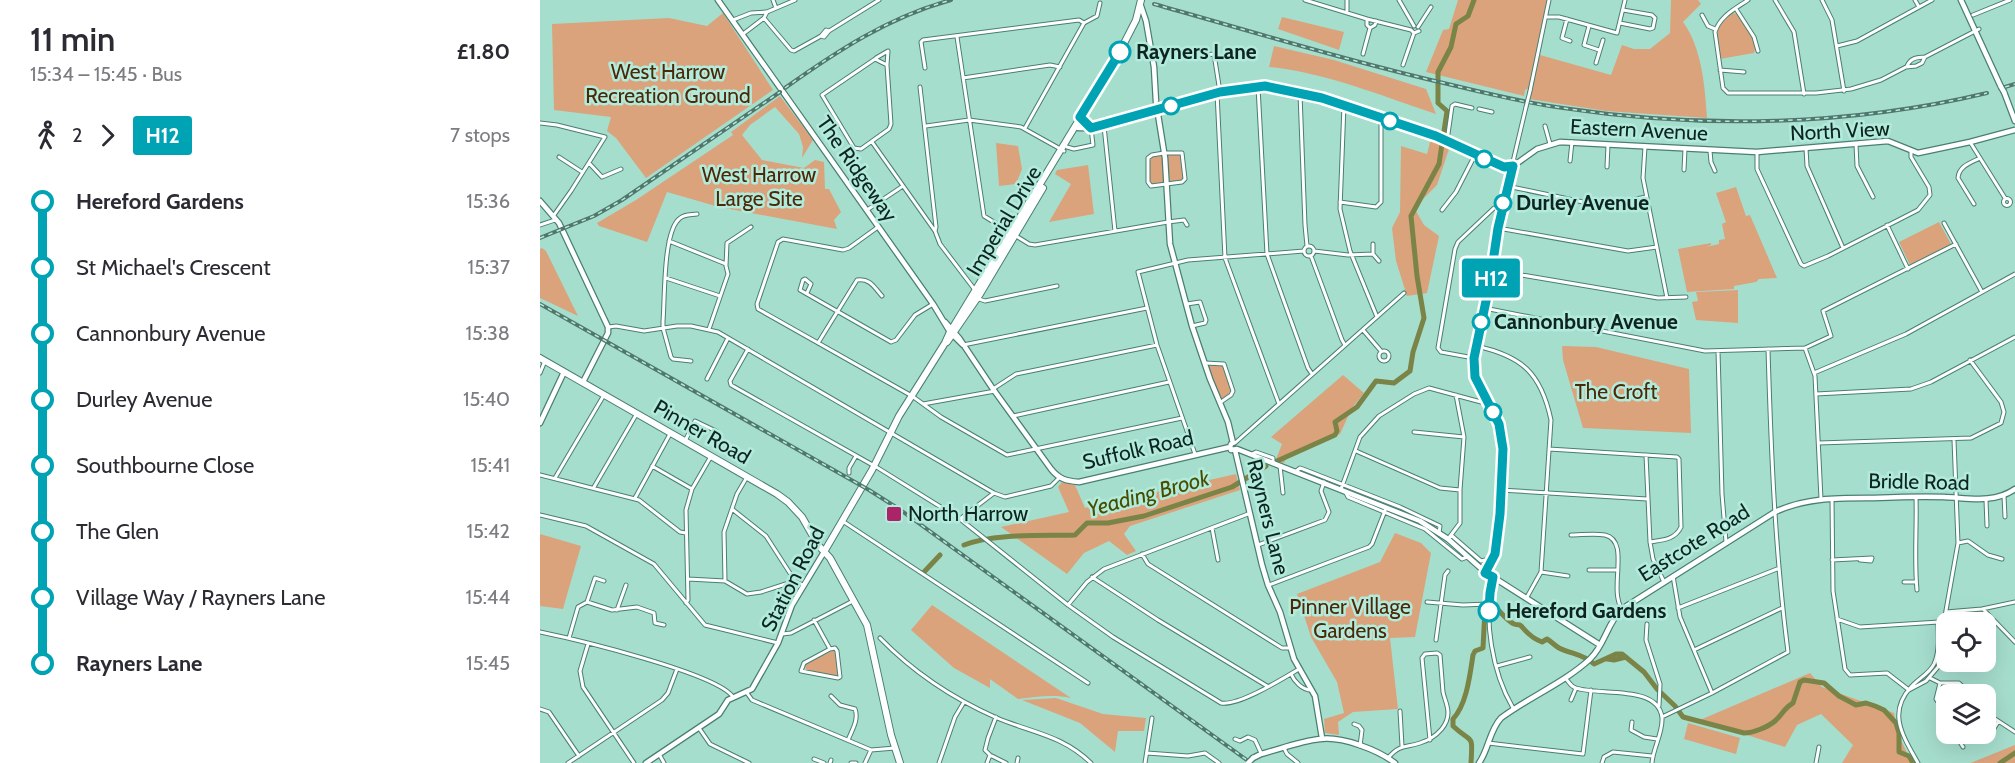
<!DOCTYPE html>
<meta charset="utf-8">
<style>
body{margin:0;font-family:Cabin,sans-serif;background:#f2f2f3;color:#2b2b33;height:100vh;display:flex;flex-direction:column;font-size:22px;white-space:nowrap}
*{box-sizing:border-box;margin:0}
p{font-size:20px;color:#7c7c81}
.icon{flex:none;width:33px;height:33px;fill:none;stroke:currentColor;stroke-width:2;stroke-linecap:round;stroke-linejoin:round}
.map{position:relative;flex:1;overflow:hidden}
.side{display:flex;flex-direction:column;background:#fff;width:540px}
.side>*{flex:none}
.badge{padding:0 12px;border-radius:4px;font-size:21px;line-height:39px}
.fabs{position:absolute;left:1396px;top:612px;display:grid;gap:12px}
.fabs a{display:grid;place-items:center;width:60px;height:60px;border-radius:12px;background:#fff;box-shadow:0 6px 24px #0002;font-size:30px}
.map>.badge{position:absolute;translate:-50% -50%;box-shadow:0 0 0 3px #fff}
.legs{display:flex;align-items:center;gap:9px;height:66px;padding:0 30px;font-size:20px}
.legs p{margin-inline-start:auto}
.summary{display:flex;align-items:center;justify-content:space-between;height:102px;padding:0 30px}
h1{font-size:33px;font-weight:600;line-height:45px}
ul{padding:0 30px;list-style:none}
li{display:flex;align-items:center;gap:21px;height:66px;font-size:22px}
li i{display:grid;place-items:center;width:9px;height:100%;margin:0 8px;background:currentColor}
li i::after{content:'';width:15px;height:15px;margin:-8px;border:4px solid;border-radius:50%;background:#fff}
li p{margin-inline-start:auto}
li:first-child i{background:linear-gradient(#0000 50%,currentColor 0)}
li:last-child i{background:linear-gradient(currentColor 50%,#0000 0)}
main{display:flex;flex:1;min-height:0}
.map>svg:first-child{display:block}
.green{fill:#daa37c}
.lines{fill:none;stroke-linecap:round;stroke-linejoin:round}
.river{stroke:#7b8447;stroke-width:5}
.street-casing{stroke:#497f72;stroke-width:5}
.secondary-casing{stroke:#497f72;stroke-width:7}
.primary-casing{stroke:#497f72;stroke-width:8}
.street{stroke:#fff;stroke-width:3}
.secondary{stroke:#fff;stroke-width:4.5}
.primary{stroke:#fff;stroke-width:6}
.rail-casing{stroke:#51776c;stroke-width:4}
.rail{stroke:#b2ebdb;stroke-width:1.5;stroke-dasharray:4.5;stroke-linecap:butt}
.street-bridge-casing{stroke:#497f72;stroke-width:5;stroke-linecap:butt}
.secondary-bridge-casing{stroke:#497f72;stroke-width:7;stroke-linecap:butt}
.street-bridge{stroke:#fff;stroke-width:3}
.secondary-bridge{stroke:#fff;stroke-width:4.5}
.line-1-casing{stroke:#fff;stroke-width:14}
.line-1{stroke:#00a3b4;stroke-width:9}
.stop-1-dot{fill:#fff;stroke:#00a3b4;stroke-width:3}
.poi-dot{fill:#ac2368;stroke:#b2ebdb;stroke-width:2}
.labels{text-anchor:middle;stroke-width:5;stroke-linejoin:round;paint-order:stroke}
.stop-label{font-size:21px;font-weight:bold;fill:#0e251f;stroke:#b2ebdb;text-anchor:start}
.park-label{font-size:21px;fill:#4c2809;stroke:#b2ebdb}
.street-label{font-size:21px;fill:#0e251f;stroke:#b2ebdb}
.poi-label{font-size:21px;fill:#0e251f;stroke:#b2ebdb;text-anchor:start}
.water-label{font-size:22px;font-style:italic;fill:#474e01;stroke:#b2ebdb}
</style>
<main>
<section class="side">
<div class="summary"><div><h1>11 min</h1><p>15:34 – 15:45 · Bus</p></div><b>£1.80</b></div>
<div class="legs"><svg class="icon" aria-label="walk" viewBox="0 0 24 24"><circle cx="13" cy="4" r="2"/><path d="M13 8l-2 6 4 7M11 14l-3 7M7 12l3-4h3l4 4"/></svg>2<svg class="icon" aria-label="forward" viewBox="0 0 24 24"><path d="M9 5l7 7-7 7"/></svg><b class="badge" style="background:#00a3b4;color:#fff">H12</b><p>7 stops</p></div>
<ul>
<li><i style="color:#00a3b4"></i><b>Hereford Gardens</b><p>15:36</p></li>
<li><i style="color:#00a3b4"></i><span>St Michael's Crescent</span><p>15:37</p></li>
<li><i style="color:#00a3b4"></i><span>Cannonbury Avenue</span><p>15:38</p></li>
<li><i style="color:#00a3b4"></i><span>Durley Avenue</span><p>15:40</p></li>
<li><i style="color:#00a3b4"></i><span>Southbourne Close</span><p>15:41</p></li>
<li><i style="color:#00a3b4"></i><span>The Glen</span><p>15:42</p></li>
<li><i style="color:#00a3b4"></i><span>Village Way / Rayners Lane</span><p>15:44</p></li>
<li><i style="color:#00a3b4"></i><b>Rayners Lane</b><p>15:45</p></li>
</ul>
</section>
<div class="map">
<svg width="1475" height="763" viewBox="0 0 1475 763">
<rect width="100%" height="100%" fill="#a6dece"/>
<path class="green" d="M918 0H1007L989 88 985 90 984 96 886 72 903 30 909 29Z
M1131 0H1158L1161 4 1143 22C1162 48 1165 87 1167 118L1066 111 989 99 1000 55 1071 75 1082 45 1094 49H1110L1130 33Z
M183 13 233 90 106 178 76 138 67 131 71 117 14 110 12 24 129 18 167 26Z
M1193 13 1198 14C1205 25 1219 39 1214 53L1180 59C1176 37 1172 27 1193 13Z
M742 17 804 32 799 50 738 29Z
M734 46 794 60 886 89 896 114C841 96 787 73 729 67Z
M240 96 273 140 262 158 263 147 259 134 235 107 210 125 202 135 222 160 264 168 275 160 284 162 285 189H289L301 212 294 220 297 229 179 207 127 192 107 242 59 226 57 223 96 200 193 135 191 132Z
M891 138 910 146 897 185 883 199 876 211 884 225 899 236 887 293 867 296 856 261 852 228 860 212 861 146 887 154Z
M456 143 478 146 482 169 476 184 459 186Z
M627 153H642L643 182 630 183Z
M623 154 625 184 609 185 608 156Z
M548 165 554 214 509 222 531 184 515 174 517 170Z
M1196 187 1206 216 1210 215 1237 278 1219 279 1216 282 1194 286V289L1147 292 1138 249 1171 243V245L1166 247 1179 244V240L1185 239 1182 224 1186 222 1176 193Z
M1399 222 1411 244 1370 265 1359 242Z
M2 248 6 251 38 316 0 298V249Z
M1198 290V323L1156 320 1152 302 1158 301 1156 292Z
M1022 346 1056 347 1149 369 1151 433 1043 428 1023 360Z
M667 364H682L691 391 682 401Z
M803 375 824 393 812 408 800 434 748 455 744 463 735 462 742 444 731 437Z
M696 474 700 490 590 526 584 534 596 551 587 555 569 541 544 553 527 574 461 527 529 512 518 487 522 482 535 485 545 508Z
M855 533 881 543 891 553 875 637 850 638 858 709 813 712 798 722 799 735 785 733 784 719 804 713 797 682 771 637 757 594 840 562Z
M0 534 41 546 23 609 0 606Z
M392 605 531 698C513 694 496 697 478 699L450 679V688L414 668 371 630Z
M294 650 299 673 295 676 266 671 265 664Z
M1270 673 1282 687 1354 713 1357 732 1372 763H1302L1313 745 1281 714 1257 725 1245 747 1160 720Z
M516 698 563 714 606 718 604 731H578L575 752 540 723 482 700Z
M1148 723 1200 738 1196 754 1144 739Z
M1475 745V763H1430L1433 762Z"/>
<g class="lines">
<path class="river" d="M737 461 795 435 797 431 795 422 817 407 836 381 854 383 870 371 873 352 884 318 877 276 871 216 899 164 907 111 898 103V72L911 47 916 24 928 16 934 0
M424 545C454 533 503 536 535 535L547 523H568L604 516 692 487 726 466
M384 572 400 555
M1067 659 1074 660 1086 657
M931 763C933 732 932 744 913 726V719C927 704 930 674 933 655L935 651 943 648 945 609 955 607C961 612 967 621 974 624 980 626 979 623 983 628 988 634 994 639 1002 642L1007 639C1012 642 1014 645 1019 648 1031 654 1043 654 1054 664L1076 654H1082L1104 672 1117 689 1135 706 1143 717 1204 733C1213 733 1228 727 1235 721 1242 715 1244 708 1253 703L1260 682 1264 680 1284 683 1299 696 1316 705 1326 703 1335 706 1344 710 1356 723 1359 733V752L1369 756 1373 763
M1460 763 1475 753"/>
<defs>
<path id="street" d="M233 0 236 8
M765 0 827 19 871 30 874 33 879 31
M859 0 874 26
M1208 0C1195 9 1180 16 1175 32L1183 88 1188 93H1276L1311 89 1341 80 1366 67 1376 66 1382 63 1385 57 1439 29
M1235 0 1254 32 1264 94
M1282 0 1292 20 1304 91
M1375 0 1379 7
M1196 9 1214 37 1218 51
M807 11V0
M1162 15 1168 26 1175 29
M1433 15 1470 0
M1007 17H1019L1077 33 1085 0
M224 18 251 50 254 51 281 36 284 37 289 31 339 0
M1027 19 1022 38 1030 41
M193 20 211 13 226 12
M827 20V25L830 28 835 25 836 21
M1080 23 1110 29 1113 28 1115 18 1112 15 1083 10
M1049 26 1044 45 1059 50
M878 27 891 7
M203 34 224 18 227 12 255 0
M281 36 286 30 289 31
M417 37 444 216 470 232
M1297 46 1317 41 1392 0
M823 54 830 28
M657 56 674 54 680 92
M336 58 348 51 347 65
M335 59 347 65 351 124 349 129 321 149 314 148 282 95Z
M1056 63 1063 40
M863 65 874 33
M1367 66C1371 57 1377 58 1385 57
M385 68 381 42 383 40 539 20 544 23 557 16 560 3
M1180 70 1204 72
M423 78 510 65 520 67
M380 87 396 227 395 231
M718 87 727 254 768 368 772 374
M990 91 1009 0
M677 93 685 258 739 404
M760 94 765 225 767 246
M804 105 800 209 810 251 837 317
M939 109 952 112
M0 123 17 125 65 137 31 191 14 215
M386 126 429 120 481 127 524 151
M564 126 575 231
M1005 126 1010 144
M485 128 544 23
M907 141 912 106 915 104 932 108
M332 142 395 231 400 244 435 290
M1430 142 1465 198
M1316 144 1317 166 1333 197
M527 147 534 149 553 145 551 128
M1105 147 1103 178 1127 298
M1266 148 1267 166 1303 248
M1170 151 1171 162 1175 171
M1217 152V169L1261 264 1264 266 1288 256 1378 210 1390 195 1389 187 1371 157V152
M624 153H642L645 179 642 182 611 186 608 182V158L612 155Z
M19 157 42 172
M1030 161 1032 142
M49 163 62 177 81 169
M1067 167 1068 145
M1144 170 1145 149
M967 186 1062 206 1106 197
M1463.5 202a3.5 3.5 0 1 1 7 0a3.5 3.5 0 1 1-7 0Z
M800 202 836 207 841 202V118
M1434 204 1418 178C1419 166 1430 163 1440 158
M327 210 363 186
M902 210 916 192 935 155
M1404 223 1442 292
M0 225 15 220
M1347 225 1368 269
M338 227 309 248 303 250 243 239 238 242 217 304 218 309 372 396 401 417 467 455 642 418
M958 228 1088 251 1117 247
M476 236 489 244 495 245 628 222 644 220 647 225
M129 241 186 264
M833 244V254L839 261
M764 251a5 5 0 1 1 10 0a5 5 0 1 1-10 0Z
M774 251 808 255 833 254
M771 256 802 340 805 345
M953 265 960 266 964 272
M951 275 961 274 964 272 1118 298 1146 297
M126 278 180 296
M267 293 271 284 265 279 263 280 260 290 351 342 356 340 375 315 393 304
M439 299 445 301 517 286
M647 304 660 302 666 320 665 323 652 326
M944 308 1165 351 1265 348 1291 336 1283 311 1416 244
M69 327 76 326 104 331 137 326H151L178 332 454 493
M169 329 188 274 186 266 187 243 211 227
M823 330 841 351
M278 343 317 280C330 278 334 287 342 296
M423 345 607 308
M936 346C982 356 1001 373 1011 420L1001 572 987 597
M1265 348 1275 376 1281 499
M208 349 190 381 191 385 338 468 420 519 528 605 573 637 681 703C699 706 742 679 759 669
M839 356a5 5 0 1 1 10 0a5 5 0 1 1-10 0Z
M1178 351 1182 494 1186 542
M934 358 901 352 898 348 915 249 918 242 954 208H962
M151 361 133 359 131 357 123 328V321C125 298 123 233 139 219 144 214 150 215 157 214
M665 363 684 364 693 391 691 395 681 402
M0 373 5 361
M1274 373 1366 334 1475 274
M167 379 188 338
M453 389 476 374 617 345
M1276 394 1371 389 1391 382 1475 337
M383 404 455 391
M473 416 629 382
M874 432 924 437
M145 441 155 421 176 431
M695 443 864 293
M1279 443 1431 438 1461 423 1464 412 1461 402 1430 360
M1009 449 1137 457 1139 459 1141 527C1135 540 1122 540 1110 542
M816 451 900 488 920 490
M655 454 617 345 598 272 648 260 764 251
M712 454 716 452 733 458V462
M1106 455 1110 542 1113 559 1124 582
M112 466 152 489
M740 466 743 493
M755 472 760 468 763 469 860 507 900 526 899 533
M309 473V468L316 456
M0 475 99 500 140 532 146 533
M15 478 64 395
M54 487 96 415
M801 489 820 437 839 416 874 394 889 388 941 402 947 401
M960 490 1107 499
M806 493 808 497 885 529 922 559 927 557
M1464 496 1465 517
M1376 497C1377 529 1374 559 1377 590
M95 498 130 434
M1292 499 1293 591 1305 669 1310 675 1347 673 1369 690
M1446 500 1447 526
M192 509 226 536 255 581 263 585
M0 515 46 526 114 564 165 625 238 643
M420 519 454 493 465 497 511 486 519 478
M304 522 548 683
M672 528 678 560
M911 535 941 561 954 558
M1031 535C1041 535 1054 533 1065 535 1091 541 1068 589 1082 609
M908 539 920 523V490L924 437 916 395
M1418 543 1428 541 1448 555 1462 559
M718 545 785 520 789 512 781 491 784 482
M602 554 608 564 742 648H750
M1292 560 1332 558 1331 561 1320 560
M1049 570H1078
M945 572 955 554 960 514 963 449 959 424 938 384 934 358 950 282 962 208 986 107
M1001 572 1028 576
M1133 576 1140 617 1172 693
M552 577 618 620 727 686
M953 577C943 619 952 672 973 708
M148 579 185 581 207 594 221 592 255 581
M185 581 184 532 197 494 207 477
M1364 582H1376
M729 585 829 547 832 544 846 508
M47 602 55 578 64 581
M887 602 923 605 949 604
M146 603 148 600 146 510 152 489 170 458
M528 605 547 582 564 569 708 514
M1138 608 1237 569
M1443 609 1475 642
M77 610 86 585
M1406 612 1442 609 1475 602
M1297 619 1320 627 1399 622
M274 620 290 649 295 648 297 651 300 677 298 678 261 671 264 663 290 649
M1107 624 1106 640 1120 684 1119 706
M0 632C34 639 177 673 193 697
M242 634 251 633 313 601
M29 638 38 607 47 602 72 610 97 607 114 613 115 623 124 625
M340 638C373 672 414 699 457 718 493 733 522 735 551 763
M896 640 905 575 908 571
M48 644 40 671 43 687 94 763
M1154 650 1242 608
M957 666 990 657
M751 674C754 681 762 690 771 690
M1390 678 1400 683H1419L1431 694
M1026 679C1029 682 1031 687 1036 688 1058 696 1119 684 1122 718 1123 733 1113 748 1112 763
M1400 683 1396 699 1407 715
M1369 690 1386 681 1398 667 1404 648 1405 616 1418 543 1414 440
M207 693 212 700 331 750 355 748
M291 696 300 705 315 709C319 720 312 730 308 740
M1031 700 1036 688
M0 709 9 712 39 756
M860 711 862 746
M1446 713 1475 732
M456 717 448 738 445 750 450 755 466 763
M1122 717 1172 693 1248 652C1235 552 1231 451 1228 349
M1092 722 1091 730 1104 737 1117 739
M814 724 819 726 822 730 820 746
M159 728 170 744 209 763
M1415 734 1423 747
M1448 738 1458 722
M695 739 700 741 708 737 715 740 721 753
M948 743 1043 754 1051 690
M744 748 747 754 758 763
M607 753 648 756 665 753 679 763
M119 754 124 763
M848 758C860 744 865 748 880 743 896 738 912 724 907 706 906 701 904 697 903 692 902 680 901 668 900 655L897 653 885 654 882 658 890 740
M274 759 284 763
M28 763 122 700 128 693 137 669
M290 763 291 760
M311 763H316
M325 763 331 750
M399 763 415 717 424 702
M447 763 450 755
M477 763 478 758
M605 763 612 718
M1062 763 1064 757 1073 752 1112 756
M1276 763 1279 747
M1378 763C1363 736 1347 713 1371 687 1379 678 1389 674 1394 664 1400 651 1398 635 1398 622"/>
<path id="secondary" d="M178 0 393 304 410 332 423 345
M1421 0 1461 87
M601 6 606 21 614 67 616 102 625 158 630 244 652 326 670 379 688 422 693 443
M1464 92 1475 121
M538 128H554L677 93 725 86 782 98 841 118 896 136 966 167 976 164 997 149 1020 142 1217 152 1348 141 1378 153 1430 142 1475 130
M0 201 19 223 68 327V333L43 382
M405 322 419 338 453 389 511 469C519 479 526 481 539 482L690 447 691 444
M0 423 24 372
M690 447 691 450 697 449 880 521 908 539 945 572 1060 645
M695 450 722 565 728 585 740 612 754 659 775 696 782 738
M713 758 721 754C740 749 761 741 780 739 802 736 838 750 855 763
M106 763 179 714 188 700 212 689 238 643 252 605 284 552
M939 763C949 749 949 731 961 718 989 697 1024 683 1050 659 1065 645 1067 623 1082 609L1235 512C1267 497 1300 498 1334 498 1357 497 1381 496 1404 497 1429 498 1453 504 1475 489"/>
<path id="primary" d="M407 342 440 294 503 188
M0 358 237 494 248 502 262 517 278 545 290 558 327 625 351 735 360 763
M284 552 332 470 359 416 405 343 410 332 576 59 596 20 601 0"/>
</defs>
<use href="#street" class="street-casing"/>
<use href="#secondary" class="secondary-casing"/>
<use href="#primary" class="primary-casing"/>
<use href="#street" class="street"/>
<use href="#secondary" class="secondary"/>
<use href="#primary" class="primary"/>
<defs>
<path id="rail" d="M614 4C713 32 812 62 912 85 949 94 986 103 1023 108 1163 129 1309 126 1447 93
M1465 87 1475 84
M245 88C297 51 349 17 411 0
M0 238 54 216 82 200 240 92
M0 304 329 490 359 509 711 763"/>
</defs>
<use href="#rail" class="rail-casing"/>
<use href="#rail" class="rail"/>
<defs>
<path id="street-bridge" d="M986 107 990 91"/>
<path id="secondary-bridge" d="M1461 87 1464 92
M708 763 713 758"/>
</defs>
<use href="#street-bridge" class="street-bridge-casing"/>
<use href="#secondary-bridge" class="secondary-bridge-casing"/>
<use href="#street-bridge" class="street-bridge"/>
<use href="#secondary-bridge" class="secondary-bridge"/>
</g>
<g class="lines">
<defs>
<path id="line-1" d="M580 52 540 117 551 128 680 92 725 86 782 98 896 136 964 167 973 166 958 228 950 282 934 358 935 377 959 424 963 449 960 514 955 554 945 573 953 577 950 593 949 611"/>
</defs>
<use href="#line-1" class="line-1-casing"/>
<use href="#line-1" class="line-1"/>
</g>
<g class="stop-1-dot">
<circle cx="580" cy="52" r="10"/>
<circle cx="631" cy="106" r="8"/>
<circle cx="850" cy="121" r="8"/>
<circle cx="944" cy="159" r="8"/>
<circle cx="963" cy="203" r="8"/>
<circle cx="941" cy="322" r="8"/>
<circle cx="953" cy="412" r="8"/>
<circle cx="949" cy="611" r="10"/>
</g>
<rect class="poi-dot" x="346" y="506" width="16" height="16" rx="3"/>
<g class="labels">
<g class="stop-label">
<text x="596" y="59">Rayners Lane</text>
<text x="976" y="210">Durley Avenue</text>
<text x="954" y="329">Cannonbury Avenue</text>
<text x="966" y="618">Hereford Gardens</text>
</g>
<g class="park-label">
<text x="128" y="79">West Harrow<tspan x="128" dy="24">Recreation Ground</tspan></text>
<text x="219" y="182">West Harrow<tspan x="219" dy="24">Large Site</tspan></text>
<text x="1076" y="399">The Croft</text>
<text x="810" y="614">Pinner Village<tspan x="810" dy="24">Gardens</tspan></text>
</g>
<g class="street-label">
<text transform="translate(1099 130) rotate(3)" y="7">Eastern Avenue</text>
<text transform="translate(1300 131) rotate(-3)" y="7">North View</text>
<text transform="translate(317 169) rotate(55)" y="7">The Ridgeway</text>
<text transform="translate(464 221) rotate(-59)" y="7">Imperial Drive</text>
<text transform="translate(162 432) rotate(30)" y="7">Pinner Road</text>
<text transform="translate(598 450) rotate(-13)" y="7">Suffolk Road</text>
<text transform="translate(1379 482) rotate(1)" y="7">Bridle Road</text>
<text transform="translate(728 517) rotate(76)" y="7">Rayners Lane</text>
<text transform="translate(1154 543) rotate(-32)" y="7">Eastcote Road</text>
<text transform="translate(253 579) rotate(-63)" y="7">Station Road</text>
</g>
<g class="poi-label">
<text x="368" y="521">North Harrow</text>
</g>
<g class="water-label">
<text transform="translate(608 493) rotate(-15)" y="8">Yeading Brook</text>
</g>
</g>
</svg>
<div class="fabs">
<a><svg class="icon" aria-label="locate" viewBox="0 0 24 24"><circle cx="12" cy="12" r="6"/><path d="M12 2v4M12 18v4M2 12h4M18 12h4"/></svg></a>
<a><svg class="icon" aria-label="layers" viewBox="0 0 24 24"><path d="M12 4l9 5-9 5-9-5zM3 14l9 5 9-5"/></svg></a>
</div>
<b class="badge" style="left:951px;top:278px;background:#00a3b4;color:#fff">H12</b>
</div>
</main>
